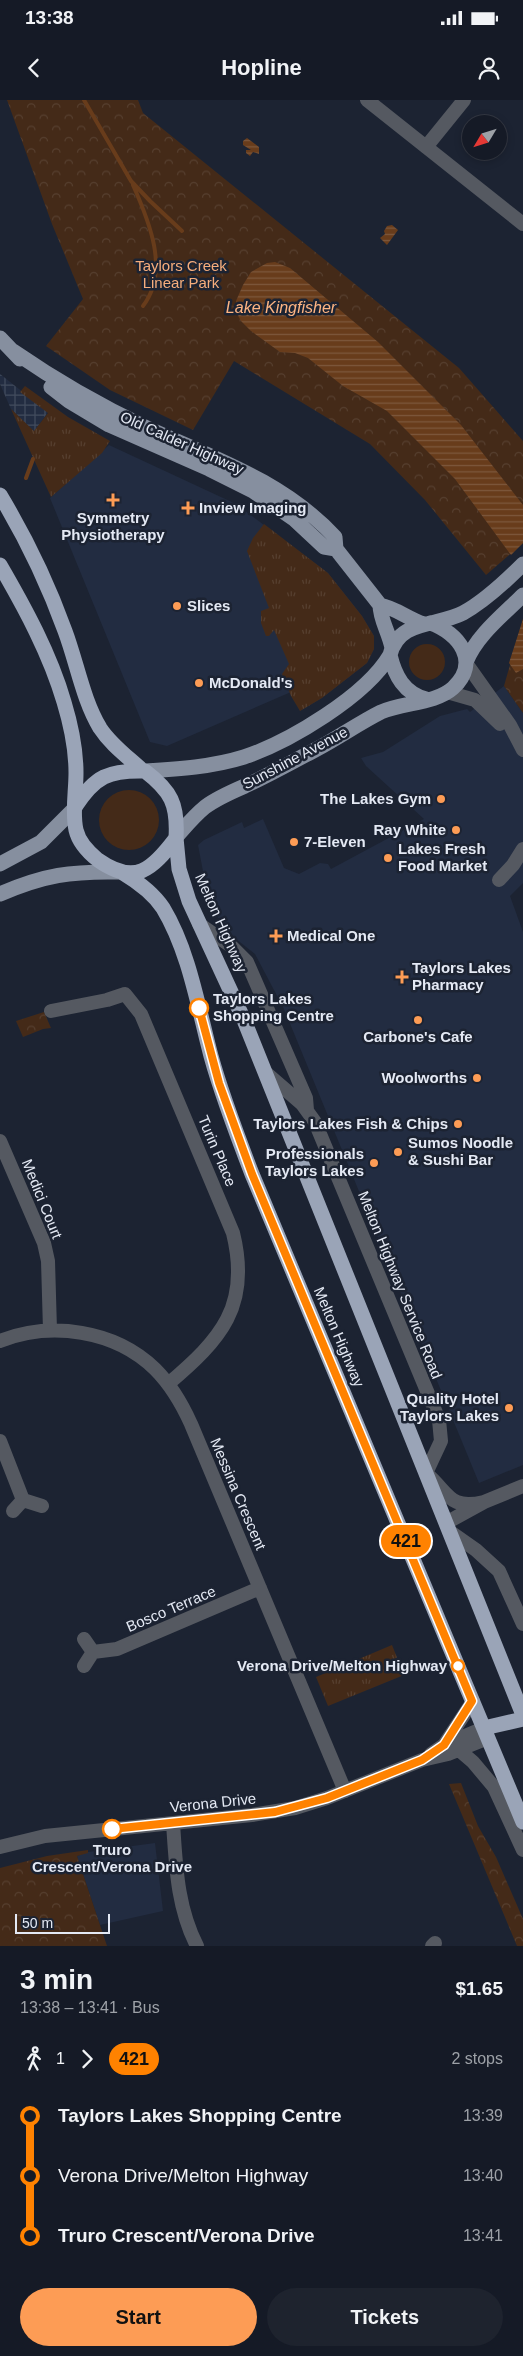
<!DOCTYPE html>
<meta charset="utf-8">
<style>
body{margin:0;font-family:Helvetica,sans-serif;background:#1e232e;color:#f1f3f6;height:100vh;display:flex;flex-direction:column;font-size:19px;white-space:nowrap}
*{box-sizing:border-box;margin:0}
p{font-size:16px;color:#9da1a7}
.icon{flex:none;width:28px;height:28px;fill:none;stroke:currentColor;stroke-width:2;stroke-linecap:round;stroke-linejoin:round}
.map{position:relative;height:1846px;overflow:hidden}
.details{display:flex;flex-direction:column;background:#151a26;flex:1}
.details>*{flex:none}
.badge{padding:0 10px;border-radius:16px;font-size:18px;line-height:32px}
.needle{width:32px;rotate:232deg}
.buttons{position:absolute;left:462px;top:15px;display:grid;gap:10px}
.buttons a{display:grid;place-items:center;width:45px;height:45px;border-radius:50%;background:#151a26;box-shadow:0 2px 8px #0003,0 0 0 1px #343843;font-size:25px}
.scale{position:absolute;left:15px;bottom:12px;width:95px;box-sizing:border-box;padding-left:5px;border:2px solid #e4e9f4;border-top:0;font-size:14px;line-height:18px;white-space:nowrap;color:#e4e9f4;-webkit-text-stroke:4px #1c2332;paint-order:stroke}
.map>.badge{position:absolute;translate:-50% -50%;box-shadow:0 0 0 2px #fff}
.legs{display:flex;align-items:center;gap:8px;height:55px;padding:0 20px;font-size:16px}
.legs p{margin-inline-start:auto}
.headline{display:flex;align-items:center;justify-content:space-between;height:85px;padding:0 20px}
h1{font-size:28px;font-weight:700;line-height:38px}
.action{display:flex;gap:10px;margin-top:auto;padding:10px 20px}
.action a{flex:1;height:58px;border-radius:30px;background:#fd9c55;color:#111;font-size:20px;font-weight:700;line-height:58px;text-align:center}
.action a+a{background:#1e232e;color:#f1f3f6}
ul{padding:0 20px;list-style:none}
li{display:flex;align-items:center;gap:18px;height:60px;font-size:19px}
li i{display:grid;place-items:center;width:8px;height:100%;margin:0 6px;background:currentColor}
li i::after{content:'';width:12px;height:12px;margin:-6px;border:4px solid;border-radius:50%;background:#151a26}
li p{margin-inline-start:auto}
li:first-child i{background:linear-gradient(#0000 50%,currentColor 0)}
li:last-child i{background:linear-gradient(currentColor 50%,#0000 0)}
.status{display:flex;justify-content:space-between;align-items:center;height:35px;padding:0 25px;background:#151a26;direction:ltr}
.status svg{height:14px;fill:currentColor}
header{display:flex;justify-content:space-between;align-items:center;height:65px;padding:0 20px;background:#151a26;font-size:22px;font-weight:700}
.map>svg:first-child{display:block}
.built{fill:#222c41}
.industrial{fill:url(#industrial-grid)}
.grass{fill:url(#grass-tufts)}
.park{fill:url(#park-crowns)}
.garden{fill:#442a18}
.water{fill:url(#water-rules)}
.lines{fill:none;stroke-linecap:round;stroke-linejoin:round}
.stream{stroke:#683c1b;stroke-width:4}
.minor{stroke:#555961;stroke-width:14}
.major{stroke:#868f9f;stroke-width:15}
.highway{stroke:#9aa4b7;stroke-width:15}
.line-1-casing{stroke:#fff;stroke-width:11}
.line-1{stroke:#ff8200;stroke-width:8}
.poi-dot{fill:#fd9c55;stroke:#1c2332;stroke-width:2}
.stop-1-dot{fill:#fff;stroke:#ff8200;stroke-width:2.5}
.labels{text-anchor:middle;stroke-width:5;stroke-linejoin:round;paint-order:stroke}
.park-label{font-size:15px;fill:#f6ad7c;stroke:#1c2332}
.street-label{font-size:15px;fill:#e4e9f4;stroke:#1c2332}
.poi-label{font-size:15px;font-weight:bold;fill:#e4e9f4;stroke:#1c2332;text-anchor:start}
.stop-label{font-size:15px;font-weight:bold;fill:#e4e9f4;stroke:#1c2332;text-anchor:start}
.water-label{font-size:16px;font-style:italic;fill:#feb583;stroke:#1c2332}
</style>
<div class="status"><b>13:38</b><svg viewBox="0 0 49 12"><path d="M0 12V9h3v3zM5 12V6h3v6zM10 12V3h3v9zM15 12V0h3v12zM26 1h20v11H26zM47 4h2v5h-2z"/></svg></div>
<header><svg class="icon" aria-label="back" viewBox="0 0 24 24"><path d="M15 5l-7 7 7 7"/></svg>Hopline<svg class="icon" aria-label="person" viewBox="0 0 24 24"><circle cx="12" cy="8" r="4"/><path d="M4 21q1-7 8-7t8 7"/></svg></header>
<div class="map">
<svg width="523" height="1846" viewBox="0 0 523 1846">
<defs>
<pattern id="industrial-grid" width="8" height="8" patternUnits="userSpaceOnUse" patternTransform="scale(1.25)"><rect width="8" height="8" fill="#222c41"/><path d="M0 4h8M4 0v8" fill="none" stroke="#424b5d"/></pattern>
<pattern id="grass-tufts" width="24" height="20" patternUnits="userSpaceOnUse" patternTransform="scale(1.25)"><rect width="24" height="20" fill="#442a18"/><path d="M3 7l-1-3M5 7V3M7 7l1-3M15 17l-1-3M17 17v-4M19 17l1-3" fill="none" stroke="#563f2f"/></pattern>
<pattern id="park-crowns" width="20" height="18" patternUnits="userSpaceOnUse" patternTransform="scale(1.25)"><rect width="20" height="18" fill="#442a18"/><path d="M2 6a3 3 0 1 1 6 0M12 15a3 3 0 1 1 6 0" fill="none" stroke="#563f2f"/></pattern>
<pattern id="water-rules" width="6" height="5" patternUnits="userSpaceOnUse" patternTransform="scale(1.25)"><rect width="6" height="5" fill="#683c1b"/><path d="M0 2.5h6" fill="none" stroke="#7d583d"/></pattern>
</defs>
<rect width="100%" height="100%" fill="#1c2332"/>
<path class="built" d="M109 345 236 404 328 473 362 516 374 536V549L367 563 322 598 300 611 291 592 167 646 150 642 50 398Z
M504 586 523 613V783L510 796 523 832V1365L479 1383 284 909 255 854 236 839 210 808 198 745 204 740 242 722 244 728 263 719 284 768 299 774 320 763 328 764 331 769 424 719 366 666 361 658 383 652 440 616 467 609 470 612Z
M155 1743 163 1811 100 1825 77 1756 88 1752Z"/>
<path class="industrial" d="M0 274 48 312 34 332 11 309 0 284Z"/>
<path class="grass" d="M25 286 68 317 110 341 102 353 51 397 11 309 34 331 48 313 20 292Z
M264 424 328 473 362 516 374 536V549L367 563 322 598 300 611 291 596 282 574 289 564 274 530 269 536H266L261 523V511L269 508 247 451 253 438Z
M392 1545 404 1575 328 1606 316 1577Z"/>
<path class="park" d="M7 0H138L143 13 459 268 523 341V443L486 475 425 400 370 344 234 261 193 330 110 290 46 246 83 199 52 124Z
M523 519V613L504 586Z
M44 912 51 928 43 929 23 937 16 921Z
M461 1683 478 1726 496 1757 523 1819V1846H517L449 1684Z
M88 1750V1753L77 1756 107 1846H0V1768L47 1756Z"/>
<path class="garden" d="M409 562a18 18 0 1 1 36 0a18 18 0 1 1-36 0Z
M99 720a30 30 0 1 1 60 0a30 30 0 1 1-60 0Z"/>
<path class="water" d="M247 38 259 47V54L253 52 250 56 246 53V50H251L243 45V41Z
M392 125 398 130 387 145 380 138 385 134 384 131 387 126Z
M275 162 290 168 378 242 461 325 523 405V443L511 455 455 379 387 311 343 286 308 258 295 253 280 252 251 231 241 221 236 212V201L243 185 251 172 267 163Z
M523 519V569L516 573 509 563Z"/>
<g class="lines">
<path class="stream" d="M84 0 131 81 150 101 182 131
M133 85C149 121 170 171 143 206
M26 378 33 359"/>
<path class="minor" d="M367 0 523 124
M426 47 464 0
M466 563 510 625 523 650
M447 592 475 600 500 624
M499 780 513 765 523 749
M199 824 231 846 247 862 306 998 307 1010
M51 911 107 900 125 894 141 914 233 1133C251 1206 221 1239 168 1284
M265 972 302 1004 315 1022 439 1320 441 1341 426 1373C450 1394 449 1410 484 1402
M0 1041 44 1143 48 1161 50 1230
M0 1241C51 1221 115 1230 155 1269 171 1285 182 1304 191 1324L345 1691
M0 1341 23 1400
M23 1400 42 1406
M13 1411 23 1400
M446 1423 484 1402 523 1386
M449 1431 476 1450 499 1471 523 1524
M93 1552 117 1549 260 1488
M84 1566 93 1552 84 1539
M444 1645 473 1601
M459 1650 473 1662 494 1687 523 1750
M431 1654 444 1645 484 1628
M173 1723C176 1766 177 1807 197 1846
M0 1747 45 1736 252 1715 295 1708 327 1698 422 1660 448 1654 488 1638
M432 1846 435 1843"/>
<path class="major" d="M0 238 20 259
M13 251C55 280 98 305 145 327 213 358 283 381 335 437L336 449 380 505C380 520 389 532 392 548
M51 287 69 301 109 325 209 369 253 391 294 419 324 447 336 449
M380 505C396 508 408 519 424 524
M466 562C477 535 503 515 523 495
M426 599C404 593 395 576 390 555 399 519 436 527 463 513 485 501 505 482 523 464
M145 671C178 669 212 667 244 657 289 642 366 596 390 555
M176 737C185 727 194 716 205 707 217 698 231 692 245 686 269 675 292 662 315 650 338 638 359 623 381 612 403 602 435 604 453 588 481 562 459 533 430 523
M0 764 41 742 75 708
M0 794C44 775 71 771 119 772"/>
<path class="highway" d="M0 395C26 438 48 484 65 531 77 563 83 600 100 628 111 645 128 657 143 671
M0 465C25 508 50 554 64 602 71 625 76 649 76 673 76 692 72 712 76 730 79 743 88 752 98 760 135 786 152 770 176 738 178 704 171 691 145 671 109 670 95 676 75 707
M176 738 179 769 189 801 244 920 523 1615
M123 773C138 782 153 793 163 808 189 851 198 907 211 956 222 996 237 1035 252 1074L523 1722
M484 1628 523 1619"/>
</g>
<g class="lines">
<defs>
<path id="line-1" d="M112 1729 275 1712 327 1698 422 1660 444 1645 472 1601 252 1074 219 983 199 908"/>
</defs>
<use href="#line-1" class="line-1-casing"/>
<use href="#line-1" class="line-1"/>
</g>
<g class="poi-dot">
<path d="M110.5 392.5h5v5h5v5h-5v5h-5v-5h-5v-5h5z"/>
<path d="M185.5 400.5h5v5h5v5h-5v5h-5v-5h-5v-5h5z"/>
<circle cx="177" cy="506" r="5"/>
<circle cx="199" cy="583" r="5"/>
<circle cx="441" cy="699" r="5"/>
<circle cx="456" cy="730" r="5"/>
<circle cx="294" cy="742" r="5"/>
<circle cx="388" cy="758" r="5"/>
<path d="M273.5 828.5h5v5h5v5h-5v5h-5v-5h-5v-5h5z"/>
<path d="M399.5 869.5h5v5h5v5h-5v5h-5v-5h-5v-5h5z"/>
<circle cx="418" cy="920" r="5"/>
<circle cx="477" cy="978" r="5"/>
<circle cx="458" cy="1024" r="5"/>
<circle cx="398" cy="1052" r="5"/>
<circle cx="374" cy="1063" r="5"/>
<circle cx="509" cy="1308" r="5"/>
</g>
<g class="stop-1-dot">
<circle cx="199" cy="908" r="9"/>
<circle cx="458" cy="1566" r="6"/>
<circle cx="112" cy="1729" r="9"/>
</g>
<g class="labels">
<g class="park-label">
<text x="181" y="171">Taylors Creek<tspan x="181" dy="17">Linear Park</tspan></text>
</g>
<g class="street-label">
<text transform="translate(182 343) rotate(24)" y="5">Old Calder Highway</text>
<text transform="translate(295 658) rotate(-28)" y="5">Sunshine Avenue</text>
<text transform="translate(221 823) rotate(66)" y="5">Melton Highway</text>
<text transform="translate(217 1051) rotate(67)" y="5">Turin Place</text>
<text transform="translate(42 1099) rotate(68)" y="5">Medici Court</text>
<text transform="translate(400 1185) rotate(68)" y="5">Melton Highway Service Road</text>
<text transform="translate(339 1237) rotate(67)" y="5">Melton Highway</text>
<text transform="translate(238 1394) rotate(67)" y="5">Messina Crescent</text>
<text transform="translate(171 1509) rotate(-23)" y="5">Bosco Terrace</text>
<text transform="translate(213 1703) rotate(-6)" y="5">Verona Drive</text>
</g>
<g class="poi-label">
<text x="199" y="413">Inview Imaging</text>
<text x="113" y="423" text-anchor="middle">Symmetry<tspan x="113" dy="17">Physiotherapy</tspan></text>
<text x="187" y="511">Slices</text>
<text x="209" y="588">McDonald's</text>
<text x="431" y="704" text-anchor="end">The Lakes Gym</text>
<text x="446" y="735" text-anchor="end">Ray White</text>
<text x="304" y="747">7-Eleven</text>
<text x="398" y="754">Lakes Fresh<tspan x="398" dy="17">Food Market</tspan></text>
<text x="287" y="841">Medical One</text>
<text x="412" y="873">Taylors Lakes<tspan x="412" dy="17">Pharmacy</tspan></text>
<text x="418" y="942" text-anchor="middle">Carbone's Cafe</text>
<text x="467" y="983" text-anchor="end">Woolworths</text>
<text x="448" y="1029" text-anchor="end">Taylors Lakes Fish &amp; Chips</text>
<text x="408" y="1048">Sumos Noodle<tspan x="408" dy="17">&amp; Sushi Bar</tspan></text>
<text x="364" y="1059" text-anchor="end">Professionals<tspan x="364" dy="17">Taylors Lakes</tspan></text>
<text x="499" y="1304" text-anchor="end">Quality Hotel<tspan x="499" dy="17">Taylors Lakes</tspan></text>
</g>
<g class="stop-label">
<text x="213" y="904">Taylors Lakes<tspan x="213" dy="17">Shopping Centre</tspan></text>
<text x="447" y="1571" text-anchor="end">Verona Drive/Melton Highway</text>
<text x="112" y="1755" text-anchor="middle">Truro<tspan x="112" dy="17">Crescent/Verona Drive</tspan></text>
</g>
<g class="water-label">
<text x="281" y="213">Lake Kingfisher</text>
</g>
</g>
</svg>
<div class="buttons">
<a><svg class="needle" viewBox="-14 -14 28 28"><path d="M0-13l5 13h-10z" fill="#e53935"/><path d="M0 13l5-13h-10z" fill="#9da1a7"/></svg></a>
</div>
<div class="scale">50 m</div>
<b class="badge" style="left:406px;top:1441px;background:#ff8200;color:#111">421</b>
</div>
<section class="details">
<div class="headline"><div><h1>3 min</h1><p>13:38 – 13:41 · Bus</p></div><b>$1.65</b></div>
<div class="legs"><svg class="icon" aria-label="walk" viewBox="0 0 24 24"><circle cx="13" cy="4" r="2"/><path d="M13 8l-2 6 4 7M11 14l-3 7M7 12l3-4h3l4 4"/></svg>1<svg class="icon" aria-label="forward" viewBox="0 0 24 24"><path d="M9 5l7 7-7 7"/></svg><b class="badge" style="background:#ff8200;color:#111">421</b><p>2 stops</p></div>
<ul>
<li><i style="color:#ff8200"></i><b>Taylors Lakes Shopping Centre</b><p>13:39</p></li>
<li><i style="color:#ff8200"></i><span>Verona Drive/Melton Highway</span><p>13:40</p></li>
<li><i style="color:#ff8200"></i><b>Truro Crescent/Verona Drive</b><p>13:41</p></li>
</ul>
<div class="action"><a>Start</a><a>Tickets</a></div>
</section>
